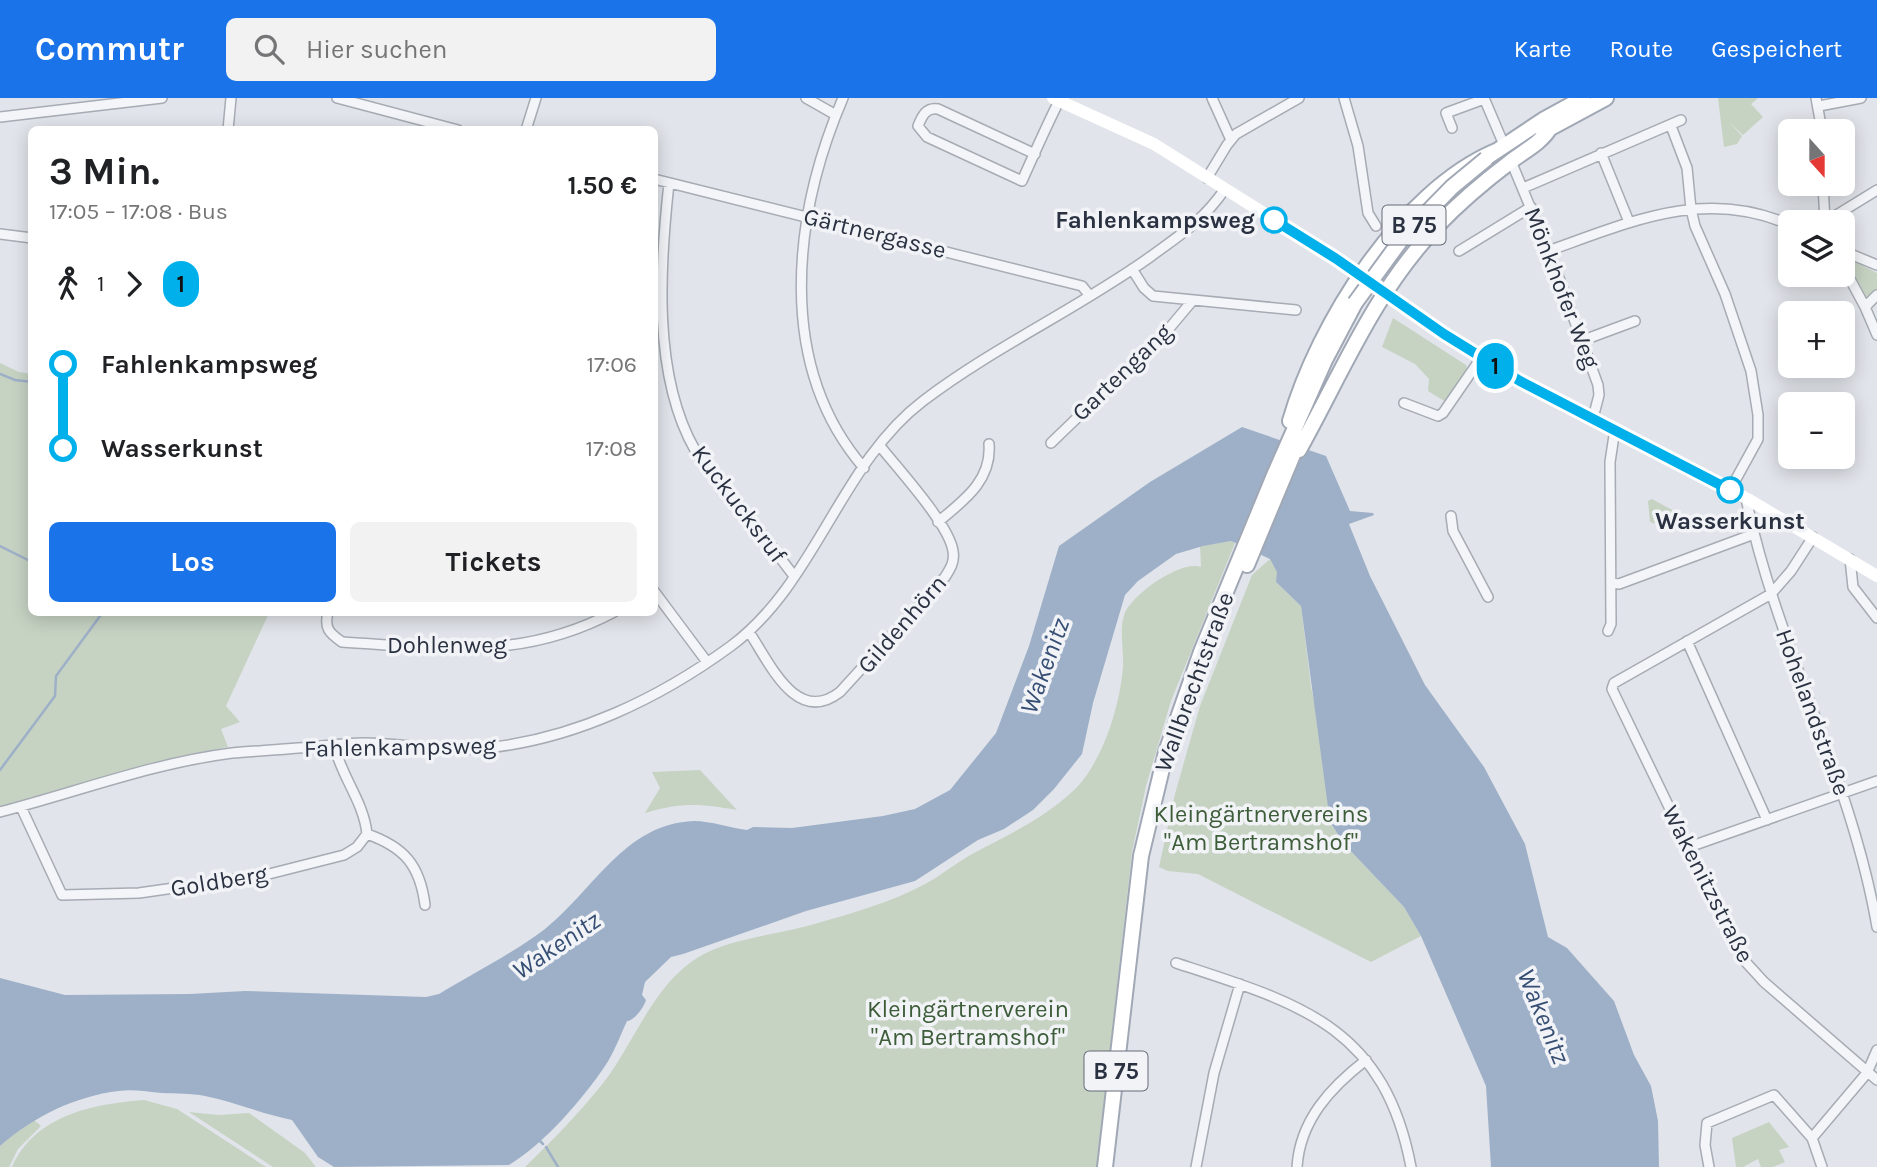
<!DOCTYPE html>
<html lang="de">
<meta charset="utf-8">
<style>
body{margin:0;font-family:Karla,sans-serif;background:#f2f2f2;color:#202124;height:100vh;display:flex;flex-direction:column;font-size:26px;white-space:nowrap}
*{box-sizing:border-box;margin:0}
p{font-size:23px;color:#757577}
.icon{flex:none;width:38px;height:38px;fill:none;stroke:currentColor;stroke-width:2;stroke-linecap:round;stroke-linejoin:round}
.map{position:relative;flex:1;overflow:hidden}
.sheet{position:absolute;left:28px;top:28px;width:630px;height:490px;display:flex;flex-direction:column;background:#fff;border-radius:10px;box-shadow:0 4px 18px #0003}
.sheet>*{flex:none}
.badge{padding:0 14px;border-radius:23px;font-size:24px;line-height:46px}
.needle{width:46px;rotate:159deg}
.buttons{position:absolute;left:1778px;top:21px;display:grid;gap:14px}
.buttons a{display:grid;place-items:center;width:77px;height:77px;border-radius:10px;background:#fff;box-shadow:0 4px 18px #0003;font-size:35px}
.map>.badge{position:absolute;translate:-50% -50%;box-shadow:0 0 0 4px #fff}
.legs{display:flex;align-items:center;gap:10px;height:77px;padding:0 21px;font-size:23px}
.legs p{margin-inline-start:auto}
.headline{display:flex;align-items:center;justify-content:space-between;height:119px;padding:0 21px}
h1{font-size:38px;font-weight:700;line-height:52px}
.button{display:flex;gap:14px;margin-top:auto;padding:14px 21px}
.button a{flex:1;height:80px;border-radius:10px;background:#1a73e8;color:#fff;font-size:28px;font-weight:700;line-height:80px;text-align:center}
.button a+a{background:#f2f2f2;color:#202124}
ul{padding:0 21px;list-style:none}
li{display:flex;align-items:center;gap:24px;height:84px;font-size:26px}
li i{display:grid;place-items:center;width:10px;height:100%;margin:0 9px;background:currentColor}
li i::after{content:'';width:18px;height:18px;margin:-9px;border:5px solid;border-radius:50%;background:#fff}
li p{margin-inline-start:auto}
li:first-child i{background:linear-gradient(#0000 50%,currentColor 0)}
li:last-child i{background:linear-gradient(currentColor 50%,#0000 0)}
header{display:flex;align-items:center;gap:42px;box-sizing:border-box;height:98px;padding:0 35px;background:#1a73e8;color:#fff}
header strong{font-size:33px}
nav{display:flex;gap:38px;margin-inline-start:auto;font-size:24px}
.search{width:490px;height:63px;background:#f2f2f2;display:flex;align-items:center;gap:18px;box-sizing:border-box;padding:0 24px;border-radius:10px;color:#757577;font-size:26px}
.map>svg:first-child{display:block}
.green{fill:#c6d3c3}
.water{fill:#9eb0c8}
.lines{fill:none;stroke-linecap:round;stroke-linejoin:round}
.stream{stroke:#9eb0c8;stroke-width:2.5}
.street-casing{stroke:#a6abb4;stroke-width:12}
.primary-casing{stroke:#a1a8b5;stroke-width:18}
.street{stroke:#f4f5f8;stroke-width:9}
.secondary{stroke:#fff;stroke-width:12}
.primary{stroke:#fff;stroke-width:14}
.primary-bridge-casing{stroke:#a1a8b5;stroke-width:18;stroke-linecap:butt}
.primary-bridge{stroke:#fff;stroke-width:14}
.line-1-casing{stroke:#fff;stroke-width:16}
.line-1{stroke:#00b0ea;stroke-width:10}
.stop-1-dot{fill:#fff;stroke:#00b0ea;stroke-width:3.5}
.labels{text-anchor:middle;stroke-width:7;stroke-linejoin:round;paint-order:stroke}
.shield{fill:#f1f3f7;stroke:#666b78;stroke-width:2}
.shield-label{font-size:23px;font-weight:bold;fill:#2a3141}
.stop-label{font-size:24px;font-weight:bold;fill:#2a3141;stroke:#f1f3f7;text-anchor:end}
.street-label{font-size:24px;fill:#2a3141;stroke:#f1f3f7}
.park-label{font-size:24px;fill:#3d5c38;stroke:#f1f3f7}
.water-label{font-size:26px;font-style:italic;fill:#364e73;stroke:#f1f3f7}
</style>
<header>
<strong>Commutr</strong>
<div class="search"><svg class="icon" aria-label="search" viewBox="0 0 24 24"><circle cx="10" cy="10" r="6"/><path d="M15 15l6 6"/></svg>Hier suchen</div>
<nav><a>Karte</a><a>Route</a><a>Gespeichert</a></nav>
</header>
<div class="map">
<svg width="1877" height="1069" viewBox="0 0 1877 1069">
<rect width="100%" height="100%" fill="#e1e4ea"/>
<path class="green" d="M1718 0H1758L1751 6 1763 19 1743 37 1730 25 1742 38 1737 46 1724 49Z
M1848 160 1877 175V194L1865 203 1845 163Z
M1393 220 1466 267 1467 271 1446 304 1428 293 1429 281 1415 266 1382 249Z
M0 265 19 274 31 276 32 514 269 515 226 608 240 624 221 631 228 649 176 659 0 708Z
M1652 401 1674 413V420L1656 426 1650 424 1648 403Z
M1231 443 1235 445 1171 603 1146 688 1132 754 1097 1069H525C553 1042 580 1014 604 984 636 942 655 882 704 856 731 841 779 836 811 827 849 816 890 805 925 786 942 777 957 764 974 755 1008 737 1044 720 1072 694 1102 667 1120 608 1123 569 1124 552 1119 533 1124 517 1131 497 1180 462 1201 469L1200 448Z
M1270 461 1278 474 1276 484 1301 508 1311 589 1320 630 1330 724 1345 747 1404 809 1421 838 1371 864 1198 776 1168 773 1159 769 1175 696 1200 608 1252 477Z
M700 672 737 712C699 706 683 704 645 715L660 690 652 674Z
M144 1002 177 1011 266 1069H12C35 1017 93 1006 144 1002Z
M189 1014 219 1017 249 1015 305 1055 316 1069H273Z
M34 1022 41 1028 18 1051 9 1069H0V1048L22 1029Z
M1769 1024 1789 1049 1779 1052 1785 1064 1773 1069H1761L1758 1061 1743 1069H1736L1732 1040Z"/>
<path class="water" d="M1242 329 1326 358 1350 413 1373 415 1374 417 1349 426 1370 478 1425 587 1484 669 1525 746 1548 839 1567 850 1614 903 1634 957 1651 988 1658 1023 1659 1069H1491L1486 988 1421 838 1404 809 1345 747 1330 724 1301 508 1276 484 1277 474 1270 461 1231 443 1203 448 1176 456 1138 483 1125 497 1093 605 1082 656 1054 691 1033 712 1004 731 978 742 915 783 806 813 683 856 671 859 645 884 642 897 646 902C644 909 634 923 627 923 620 938 614 955 605 968 582 1002 544 1046 509 1067L334 1069 318 1059 292 1022C262 1016 235 1004 205 998 191 995 176 996 162 995 148 994 133 991 119 993 75 998 33 1019 0 1048V880L65 897 190 896 245 893 426 899 439 896C472 876 515 854 545 831 593 793 625 725 694 723 711 723 730 730 747 732L753 729 792 730 883 718 915 711 950 692 996 635 1029 548 1059 448 1150 384Z"/>
<g class="lines">
<path class="stream" d="M0 276 15 282 32 284
M0 448 32 464
M0 672 55 598 56 578 103 514
M540 1043 543 1046
M546 1049 558 1069"/>
<defs>
<path id="street" d="M337 0 458 32
M806 0 836 17
M843 0C793 117 775 267 864 370
M1212 0 1231 42
M1344 0 1358 48 1368 115 1376 128
M1484 0 1504 47
M1816 0 1822 33
M1819 8 1861 0
M0 19 162 0
M1671 28 1687 70 1691 111 1695 128 1725 196 1751 273 1758 317V341L1730 392
M1452 30 1446 15 1484 1
M228 32 231 0
M526 32 536 0
M1601 55 1629 124
M1035 56 938 11C926 9 922 18 918 28L927 39 1022 83C1034 56 1046 29 1059 3
M1511 63 1555 169 1598 287 1599 297 1593 320
M1207 80 1227 47 1236 36 1299 0
M654 81 1082 188 1090 198
M669 85C660 167 652 277 695 352 706 371 722 385 735 402 755 427 775 453 794 478
M1823 86 1825 124
M1523 90 1681 22
M1825 124 1877 92
M0 136 32 140
M1459 153 1531 109
M1548 153C1630 124 1705 89 1790 127
M1843 153 1877 167
M1843 168 1865 209 1877 237
M1132 171 1144 190 1153 198 1296 212
M1865 209 1877 197
M1581 243 1635 223
M1404 305 1438 318 1443 315 1481 260
M1051 345 1167 233 1193 202
M1746 400C1776 547 1852 681 1877 829
M1451 418 1453 433 1488 499
M938 424C963 403 992 383 989 346
M1813 439 1791 473 1771 496 1614 585 1612 591 1742 860 1764 884 1877 982
M1850 461 1853 489 1877 520
M1612 485 1619 486 1754 436
M654 493 707 564
M328 514C324 530 329 535 342 544 441 550 522 563 614 514
M1608 533 1611 526 1610 364 1615 331
M749 534C770 565 796 628 840 594L945 479C950 471 955 464 953 453 949 426 898 371 880 348
M1687 543 1767 722
M21 709 62 797 139 795 265 777 344 757 357 749 367 736C364 704 341 678 334 647
M0 714C77 694 153 665 232 655 254 653 276 652 298 650 319 649 341 645 363 645 404 645 445 655 486 650 575 641 660 600 731 548 816 485 840 366 923 303 994 249 1077 211 1150 159 1181 136 1202 124 1225 91
M367 736C404 749 420 767 425 807
M1689 749 1877 683
M1176 865C1298 905 1384 927 1411 1069
M1196 1069 1214 975 1240 886
M1297 1069C1300 1022 1331 989 1366 962
M1709 1069 1705 1047 1707 1025 1774 997 1812 1040
M1822 1069 1812 1040 1867 975 1877 952"/>
<path id="primary" d="M1543 34 1606 0
M1489 58 1543 22 1583 0
M1290 323C1318 226 1400 94 1496 53
M1299 352C1344 271 1373 196 1438 127 1460 104 1485 83 1510 64 1524 53 1541 45 1550 30
M1247 467 1300 340
M1105 1069 1141 758 1166 654 1201 554 1275 375 1325 262 1355 205"/>
</defs>
<use href="#street" class="street-casing"/>
<use href="#primary" class="primary-casing"/>
<use href="#street" class="street"/>
<path class="secondary" d="M1053 0 1154 46 1335 160 1432 228 1520 283 1746 400 1877 478"/>
<use href="#primary" class="primary"/>
<defs>
<path id="primary-bridge" d="M1355 205 1404 138 1452 89 1486 61"/>
</defs>
<use href="#primary-bridge" class="primary-bridge-casing"/>
<use href="#primary-bridge" class="primary-bridge"/>
</g>
<g class="lines">
<defs>
<path id="line-1" d="M1274 122 1335 160 1444 236 1520 283 1730 392"/>
</defs>
<use href="#line-1" class="line-1-casing"/>
<use href="#line-1" class="line-1"/>
</g>
<g class="stop-1-dot">
<circle cx="1274" cy="122" r="12"/>
<circle cx="1730" cy="392" r="12"/>
</g>
<g class="labels">
<g class="shield">
<rect x="1382.5" y="107.5" width="63" height="39" rx="5"/>
<rect x="1084.5" y="953.5" width="63" height="39" rx="5"/>
</g>
<g class="shield-label">
<text x="1414" y="135">B 75</text>
<text x="1116" y="981">B 75</text>
</g>
<g class="stop-label">
<text x="1255" y="130">Fahlenkampsweg</text>
<text x="1730" y="431" text-anchor="middle">Wasserkunst</text>
</g>
<g class="street-label">
<text transform="translate(875 135) rotate(14)" y="8">Gärtnergasse</text>
<text transform="translate(1562 190) rotate(69)" y="8">Mönkhofer Weg</text>
<text transform="translate(1122 274) rotate(-44)" y="8">Gartengang</text>
<text transform="translate(739 406) rotate(53)" y="8">Kuckucksruf</text>
<text transform="translate(902 526) rotate(-49)" y="8">Gildenhörn</text>
<text x="447" y="555">Dohlenweg</text>
<text transform="translate(1194 584) rotate(-70)" y="8">Wallbrechtstraße</text>
<text transform="translate(1813 614) rotate(70)" y="8">Hohelandstraße</text>
<text transform="translate(400 649) rotate(-1)" y="8">Fahlenkampsweg</text>
<text transform="translate(219 783) rotate(-9)" y="8">Goldberg</text>
<text transform="translate(1708 786) rotate(63)" y="8">Wakenitzstraße</text>
</g>
<g class="park-label">
<text x="1261" y="724">Kleingärtnervereins<tspan x="1261" dy="28">"Am Bertramshof"</tspan></text>
<text x="968" y="919">Kleingärtnerverein<tspan x="968" dy="28">"Am Bertramshof"</tspan></text>
</g>
<g class="water-label">
<text transform="translate(1044 568) rotate(-70)" y="9">Wakenitz</text>
<text transform="translate(556 847) rotate(-34)" y="9">Wakenitz</text>
<text transform="translate(1544 918) rotate(68)" y="9">Wakenitz</text>
</g>
</g>
</svg>
<div class="buttons">
<a><svg class="needle" viewBox="-14 -14 28 28"><path d="M0-13l5 13h-10z" fill="#e53935"/><path d="M0 13l5-13h-10z" fill="#757577"/></svg></a>
<a><svg class="icon" aria-label="layers" viewBox="0 0 24 24"><path d="M12 4l9 5-9 5-9-5zM3 14l9 5 9-5"/></svg></a>
<a>+</a>
<a>−</a>
</div>
<b class="badge" style="left:1495px;top:268px;background:#00b0ea;color:#111">1</b>
<section class="sheet">
<div class="headline"><div><h1>3 Min.</h1><p>17:05 – 17:08 · Bus</p></div><b>1.50 €</b></div>
<div class="legs"><svg class="icon" aria-label="walk" viewBox="0 0 24 24"><circle cx="13" cy="4" r="2"/><path d="M13 8l-2 6 4 7M11 14l-3 7M7 12l3-4h3l4 4"/></svg>1<svg class="icon" aria-label="forward" viewBox="0 0 24 24"><path d="M9 5l7 7-7 7"/></svg><b class="badge" style="background:#00b0ea;color:#111">1</b></div>
<ul>
<li><i style="color:#00b0ea"></i><b>Fahlenkampsweg</b><p>17:06</p></li>
<li><i style="color:#00b0ea"></i><b>Wasserkunst</b><p>17:08</p></li>
</ul>
<div class="button"><a>Los</a><a>Tickets</a></div>
</section>
</div>
